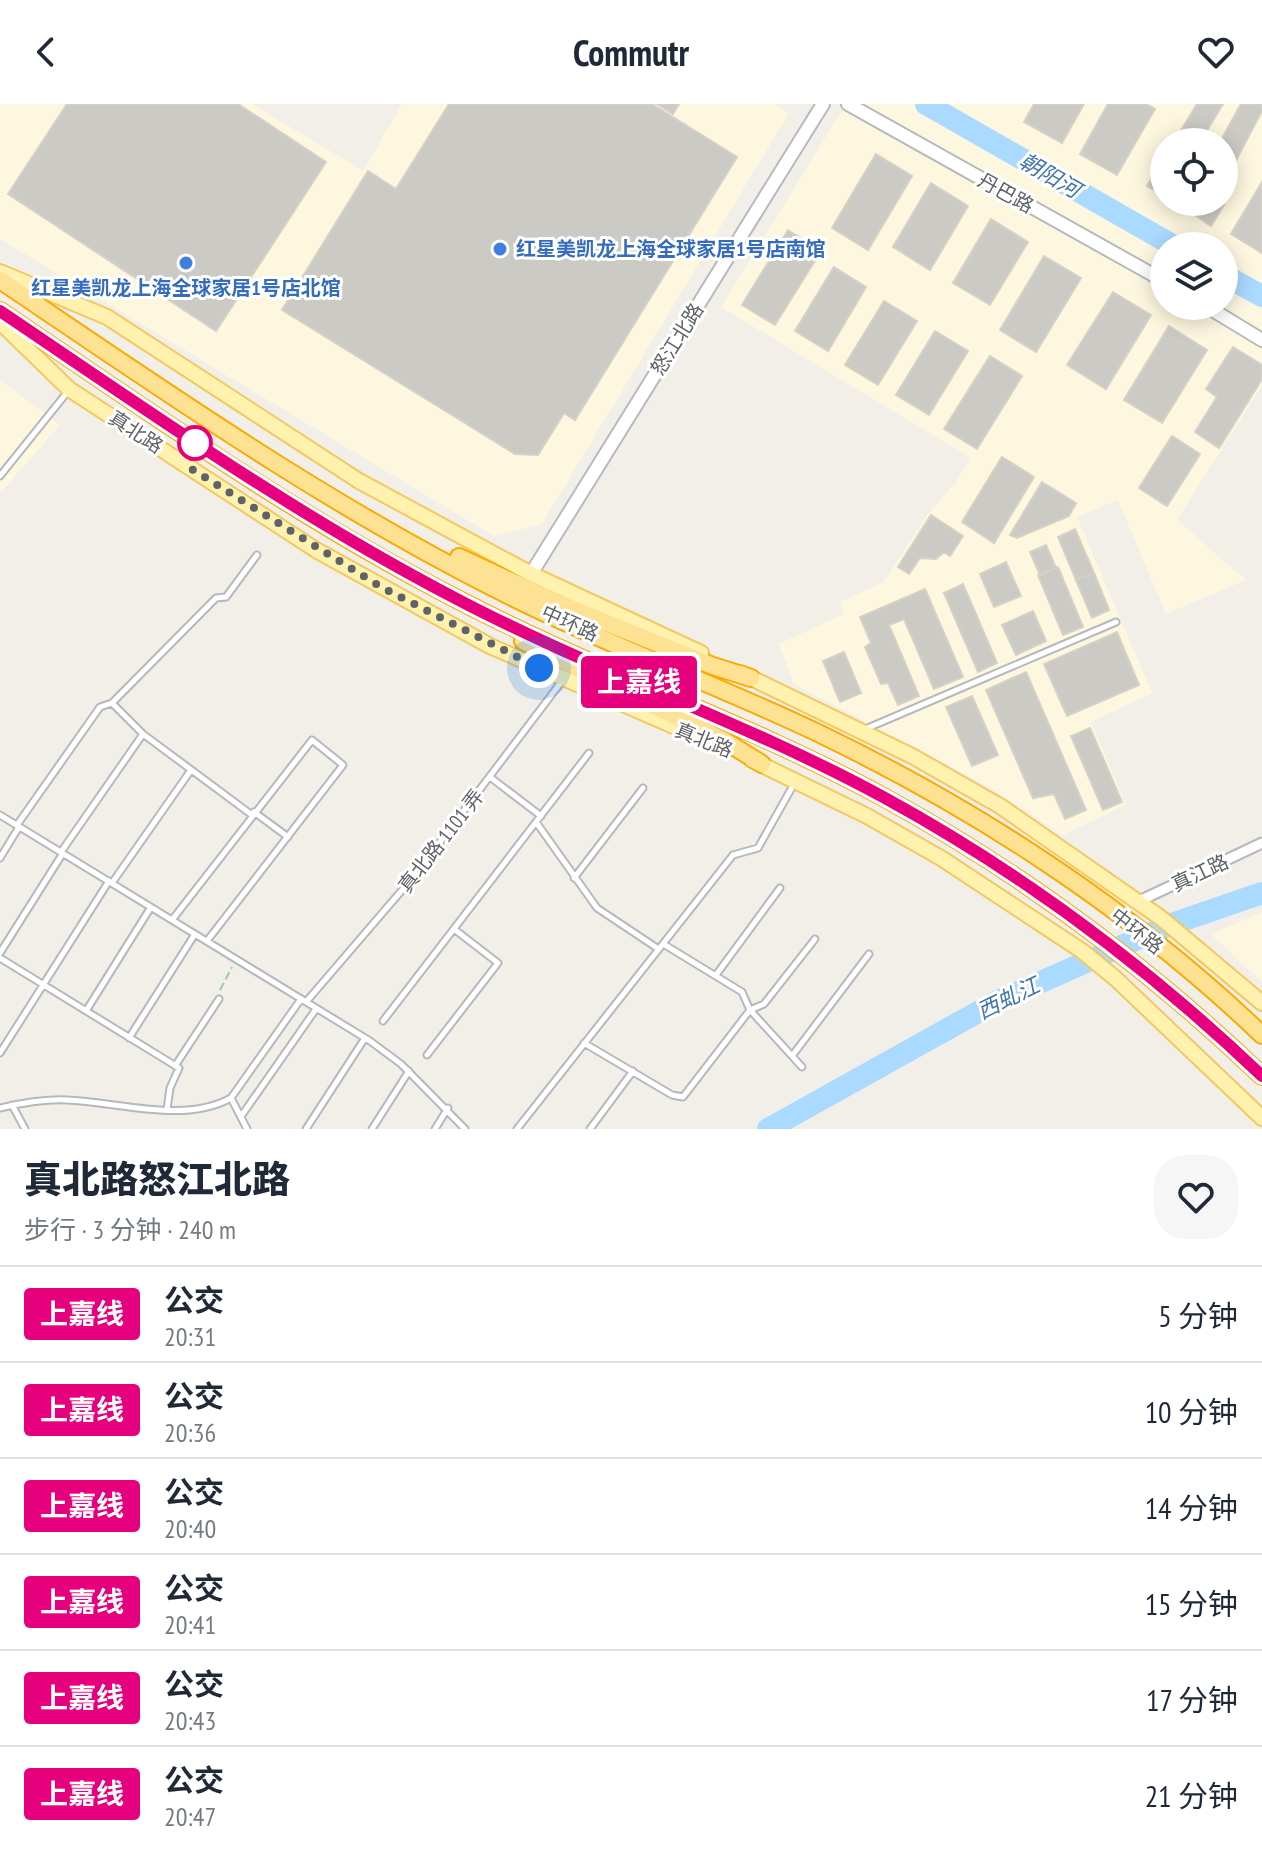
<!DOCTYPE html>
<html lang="zh">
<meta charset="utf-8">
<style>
body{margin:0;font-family:"PT Sans Narrow","Noto Sans SC",sans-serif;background:#f6f6f7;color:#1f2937;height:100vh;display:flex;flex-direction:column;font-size:30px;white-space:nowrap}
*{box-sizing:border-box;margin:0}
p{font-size:26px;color:#747a83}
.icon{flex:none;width:44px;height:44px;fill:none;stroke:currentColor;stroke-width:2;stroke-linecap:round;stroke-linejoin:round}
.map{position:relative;height:1025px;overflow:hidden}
.drawer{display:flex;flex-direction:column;background:#fff;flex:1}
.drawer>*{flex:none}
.badge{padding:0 16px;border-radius:6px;font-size:28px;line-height:52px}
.buttons{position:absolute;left:1150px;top:24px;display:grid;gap:16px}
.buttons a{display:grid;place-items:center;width:88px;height:88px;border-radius:50%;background:#fff;box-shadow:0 4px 20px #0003;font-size:40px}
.you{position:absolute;width:40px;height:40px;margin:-20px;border:6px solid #fff;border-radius:50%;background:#1a73e8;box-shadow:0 0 0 12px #1a73e833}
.map>.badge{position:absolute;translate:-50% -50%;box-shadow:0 0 0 4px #fff}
.round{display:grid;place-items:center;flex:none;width:84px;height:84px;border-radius:32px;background:#f6f6f7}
.summary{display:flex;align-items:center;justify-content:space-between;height:136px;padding:0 24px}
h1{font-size:38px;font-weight:800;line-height:60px}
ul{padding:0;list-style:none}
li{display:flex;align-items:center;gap:24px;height:96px;padding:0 24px;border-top:2px solid #e0e1e3}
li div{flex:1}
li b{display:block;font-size:30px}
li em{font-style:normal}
li .badge{min-width:88px;font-weight:700;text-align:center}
header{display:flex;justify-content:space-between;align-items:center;height:104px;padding:0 24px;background:#fff;font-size:36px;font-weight:800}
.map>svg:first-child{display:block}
.commercial{fill:#fef7e0;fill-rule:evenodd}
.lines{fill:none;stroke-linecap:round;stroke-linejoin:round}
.river{stroke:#aadaff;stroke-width:22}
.building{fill:#cccac5;stroke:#d6d1c6;stroke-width:2}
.lane-casing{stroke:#b5b8bc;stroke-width:9}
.street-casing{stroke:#b5b8bc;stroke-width:13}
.secondary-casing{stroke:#b6babf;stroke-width:16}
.primary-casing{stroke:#f2c960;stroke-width:18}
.highway-casing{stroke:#f9ab00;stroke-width:20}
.path{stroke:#9cc7a9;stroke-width:2;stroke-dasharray:8 4;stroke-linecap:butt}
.lane{stroke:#fff;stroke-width:5}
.street{stroke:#fff;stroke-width:9}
.secondary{stroke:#fff;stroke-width:12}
.primary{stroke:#fff2af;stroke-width:14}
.highway{stroke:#fde293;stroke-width:16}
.line-casing{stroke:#fff;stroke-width:18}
.line{stroke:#e6007e;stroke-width:12}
.walk{stroke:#5f6368;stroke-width:8;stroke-dasharray:0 14.4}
.shop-dot{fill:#3f7fe0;stroke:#fff;stroke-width:3}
.stop-dot{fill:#fff;stroke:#e6007e;stroke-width:4}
.labels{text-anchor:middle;stroke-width:6;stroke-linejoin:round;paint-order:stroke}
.street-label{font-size:20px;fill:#5f6368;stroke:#fff}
.shop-label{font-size:20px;font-weight:bold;fill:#366cbe;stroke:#fff;text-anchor:start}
.water-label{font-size:22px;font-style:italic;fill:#4174aa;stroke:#fff}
</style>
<header><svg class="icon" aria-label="back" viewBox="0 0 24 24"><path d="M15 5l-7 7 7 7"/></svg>Commutr<svg class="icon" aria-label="heart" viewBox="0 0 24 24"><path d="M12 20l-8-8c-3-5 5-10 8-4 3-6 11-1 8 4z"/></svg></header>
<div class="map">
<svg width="1262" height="1025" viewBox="0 0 1262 1025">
<rect width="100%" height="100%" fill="#f1efe8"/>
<path class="commercial" d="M0 0H252L363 67 402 0H775L789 9 542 420 494 432 0 135Z
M846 0H1262V281L1177 416 1246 476 1166 510 1118 396 1077 413 1152 589 1091 618 1126 701 1063 731 980 678 794 580 779 540 844 510 840 498 884 478 927 411 955 379 971 354 721 203ZM1164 38H1224V98H1164ZM1164 142H1224V202H1164Z
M0 276 60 321 0 389Z
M1262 808V878L1211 830Z"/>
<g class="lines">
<path class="river" d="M926 0 1174 142
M1224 171 1262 192
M768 1025 996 898 1169 821 1262 789"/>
</g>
<path class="building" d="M67 0H238L326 58 216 227 8 90Z
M449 0H652L737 53 575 316 564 309 538 351 515 350 282 206 368 67 396 85Z
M657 0H679L673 10Z
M1034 0H1084L1062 39 1024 18Z
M1108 0H1146L1155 5 1117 71 1080 50Z
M1197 0H1223L1200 38H1174Z
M1241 0H1262V7L1224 79V38H1220Z
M876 50 912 72 868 146 832 124Z
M1164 54V92L1147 82Z
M1262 78V149L1231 130Z
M931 79 968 102 930 166 893 143Z
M1176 98H1218L1224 101 1211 122Z
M991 115 1028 138 990 201 953 179Z
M788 126 821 147 775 221 742 201Z
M1044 152 1081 174 1036 248 1000 226Z
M834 163 866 183 828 247 795 227Z
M1113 188 1151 211 1106 285 1067 261Z
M884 197 917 217 878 281 845 261Z
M1169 222 1207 246 1162 319 1124 296Z
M935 227 968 247 929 311 896 291Z
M1233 243 1262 261V275L1219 344 1195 328 1217 293 1206 285Z
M990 252 1022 272 977 345 944 325Z
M1172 332 1200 350 1167 402 1139 384Z
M1002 353 1034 373 994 439 962 418Z
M1042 378 1076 399 1069 412 1017 434 1010 431Z
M931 411 963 432 950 452 944 448 936 455 920 454 909 470 898 463Z
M1075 425 1094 469 1076 476 1058 433Z
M1046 441 1056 464 1040 471 1030 448Z
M1006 458 1021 492 994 503 980 470Z
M1058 463 1083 523 1063 531 1038 471Z
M1094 469 1109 506 1092 514 1076 476Z
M963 480 997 559 978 568 944 489Z
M925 485 963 573 934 585 904 515 889 521 919 592 898 601 888 579 881 580 865 543 871 539 860 513Z
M1033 507 1046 537 1016 551 1002 521Z
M1117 528 1139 581 1067 612 1044 560Z
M844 548 861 589 840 598 823 557Z
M1026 568 1086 706 1065 715 1054 690 1033 694 986 586Z
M972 592 998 651 972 662 946 603Z
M1090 624 1122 698 1103 706 1071 632Z"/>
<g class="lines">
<defs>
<path id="lane" d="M0 372 69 286
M112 599 143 630 252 711
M863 626 1116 518
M490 673 541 712
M254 708 288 733
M0 711 370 937 401 960 465 1025
M536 718 597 804 657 844
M17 721 100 603 112 599 216 494 226 493 257 451
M61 748 143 630
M0 754 19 723
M574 774 643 684
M112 779 191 666
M172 816 312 636 343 661 207 837
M665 841 742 888 750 906 802 963
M0 849 63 749
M0 854 179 964 170 984 167 1005
M716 871 780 784
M306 898 415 771 562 577
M86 907 151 803
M383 917 589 649
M129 934 195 830
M584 939 672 991 683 993 750 906 764 900 815 835
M0 949 109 777
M427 951 498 859 454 825
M792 952 869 850
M175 962 219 895
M231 994 247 1025
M12 1001 25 1025
M0 1004C22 999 45 995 67 996 119 998 184 1020 231 994L301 895
M242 1011 316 905
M306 1025 365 934
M372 1025 409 967
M435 1025 448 1004
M517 1025 733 751 758 744 795 678
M590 1025 633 967"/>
<path id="street" d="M1137 798 1262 739"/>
<path id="secondary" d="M848 0 1164 177
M1206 202 1262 236
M531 470 823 0"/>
<path id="primary" d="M0 168 107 213 359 377 531 470 701 549
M0 218 69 285 316 446 490 542 715 640
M741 569 912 652 1000 702 1161 814 1262 899
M752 656 867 712 941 754 1082 847 1115 874 1262 1014"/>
<path id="highway" d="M0 176C166 288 330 403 510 492 610 542 715 580 816 628 977 705 1133 807 1262 931
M0 207C148 307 294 411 453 493 594 567 746 618 885 694 1022 769 1149 864 1262 972
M459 453 558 499 713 562 751 574
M523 537 725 637 762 660"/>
</defs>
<use href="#lane" class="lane-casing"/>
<use href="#street" class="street-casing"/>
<use href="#secondary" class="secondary-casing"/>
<use href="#primary" class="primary-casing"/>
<use href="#highway" class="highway-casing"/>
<path class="path" d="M220 886 232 863"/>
<use href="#lane" class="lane"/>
<use href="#street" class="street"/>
<use href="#secondary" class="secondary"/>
<use href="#primary" class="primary"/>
<use href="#highway" class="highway"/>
</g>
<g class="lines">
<defs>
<path id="line" d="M0 207C148 307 294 410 453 493 593 567 746 618 885 694 1022 769 1149 864 1262 972"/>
</defs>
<use href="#line" class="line-casing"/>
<use href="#line" class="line"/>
<path class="walk" d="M195 339 190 364 381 483 539 564"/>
</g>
<g class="shop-dot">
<circle cx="500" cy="145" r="8"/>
<circle cx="186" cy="159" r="8"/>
</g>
<circle class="stop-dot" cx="195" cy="339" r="16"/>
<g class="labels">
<g class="street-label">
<text transform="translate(1006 89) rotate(29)" y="7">丹巴路</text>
<text transform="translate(677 235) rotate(-58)" y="7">怒江北路</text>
<text transform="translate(136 328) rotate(33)" y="7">真北路</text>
<text transform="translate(570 519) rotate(24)" y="7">中环路</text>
<text transform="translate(704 636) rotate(22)" y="7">真北路</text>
<text transform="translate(441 737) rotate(-52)" y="7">真北路 1101 弄</text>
<text transform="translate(1200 769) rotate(-25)" y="7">真江路</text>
<text transform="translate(1137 827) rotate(38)" y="7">中环路</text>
</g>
<g class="shop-label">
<text x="516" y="152">红星美凯龙上海全球家居1号店南馆</text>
<text x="186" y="191" text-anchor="middle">红星美凯龙上海全球家居1号店北馆</text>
</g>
<g class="water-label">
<text transform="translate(1050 71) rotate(30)" y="8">朝阳河</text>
<text transform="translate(1008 894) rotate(-26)" y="8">西虬江</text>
</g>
</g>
</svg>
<div class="buttons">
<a><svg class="icon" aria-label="locate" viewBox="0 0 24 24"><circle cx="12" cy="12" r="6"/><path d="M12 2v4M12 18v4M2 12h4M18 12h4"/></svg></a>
<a><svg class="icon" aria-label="layers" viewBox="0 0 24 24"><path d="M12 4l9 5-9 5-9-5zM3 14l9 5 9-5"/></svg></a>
</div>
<div class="you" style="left:539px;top:564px"></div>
<b class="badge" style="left:639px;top:578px;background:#e6007e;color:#fff">上嘉线</b>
</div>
<section class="drawer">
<div class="summary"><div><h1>真北路怒江北路</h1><p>步行 · 3 分钟 · 240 m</p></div><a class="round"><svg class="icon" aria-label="heart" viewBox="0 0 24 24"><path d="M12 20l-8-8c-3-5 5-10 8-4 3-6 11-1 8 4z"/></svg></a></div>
<ul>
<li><span class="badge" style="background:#e6007e;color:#fff">上嘉线</span><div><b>公交</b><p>20:31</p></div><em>5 分钟</em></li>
<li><span class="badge" style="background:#e6007e;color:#fff">上嘉线</span><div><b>公交</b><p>20:36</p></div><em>10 分钟</em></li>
<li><span class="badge" style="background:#e6007e;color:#fff">上嘉线</span><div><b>公交</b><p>20:40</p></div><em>14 分钟</em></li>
<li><span class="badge" style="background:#e6007e;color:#fff">上嘉线</span><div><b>公交</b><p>20:41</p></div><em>15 分钟</em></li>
<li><span class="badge" style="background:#e6007e;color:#fff">上嘉线</span><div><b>公交</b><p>20:43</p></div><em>17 分钟</em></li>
<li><span class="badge" style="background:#e6007e;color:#fff">上嘉线</span><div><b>公交</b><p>20:47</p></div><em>21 分钟</em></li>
</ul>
</section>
